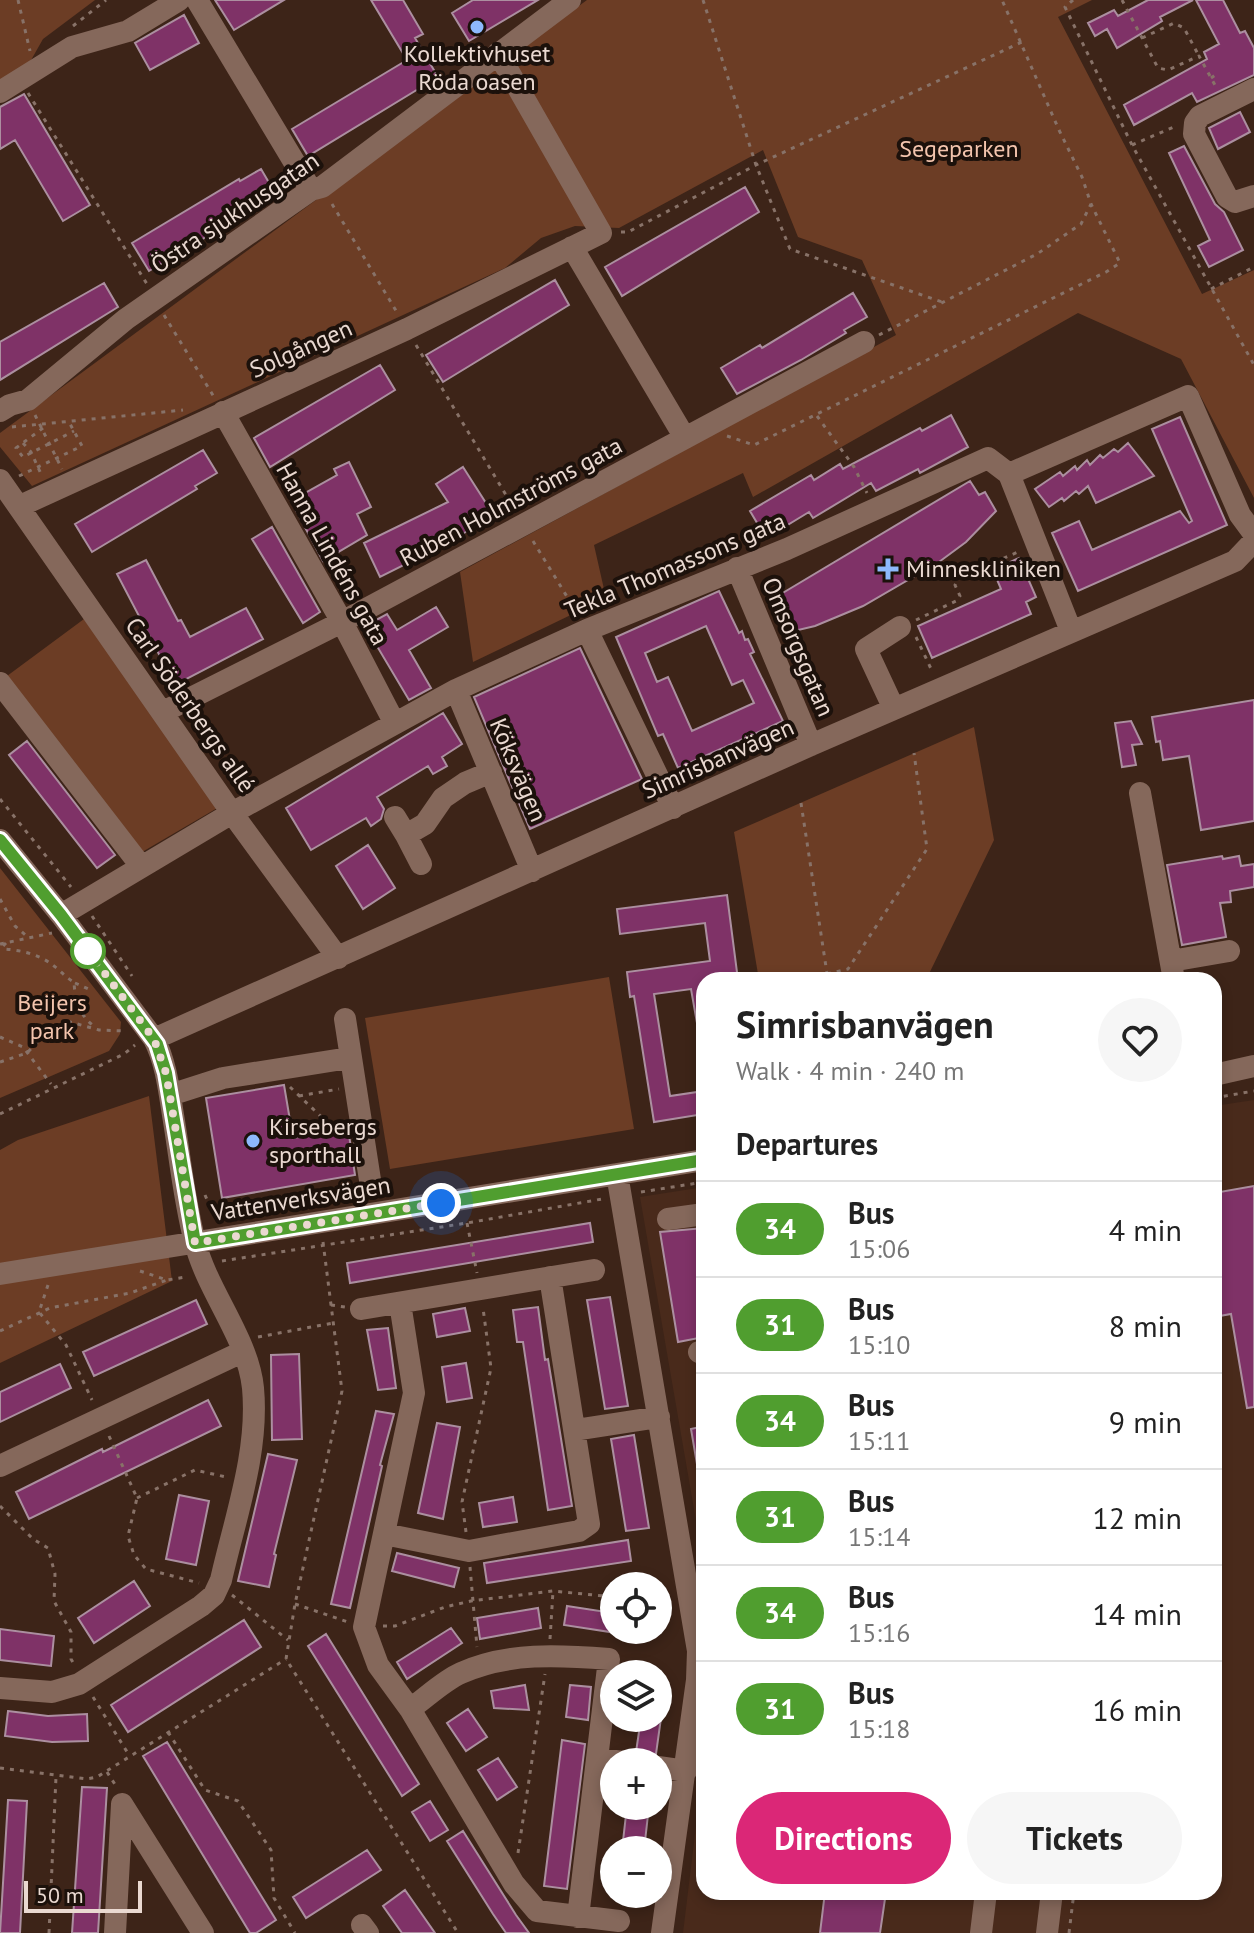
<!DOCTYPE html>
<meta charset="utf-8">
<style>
body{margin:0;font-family:"PT Sans",sans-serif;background:#f6f6f6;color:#222;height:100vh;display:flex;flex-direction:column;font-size:30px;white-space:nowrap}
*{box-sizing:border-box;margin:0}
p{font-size:26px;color:#767676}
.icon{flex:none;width:44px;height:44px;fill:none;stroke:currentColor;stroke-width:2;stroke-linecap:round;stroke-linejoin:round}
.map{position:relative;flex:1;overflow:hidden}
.details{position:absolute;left:696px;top:972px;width:526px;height:928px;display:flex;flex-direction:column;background:#fff;border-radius:24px;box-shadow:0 4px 12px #0003}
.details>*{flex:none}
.badge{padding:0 16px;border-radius:26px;font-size:28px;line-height:52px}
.fabs{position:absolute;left:600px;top:1572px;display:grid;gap:16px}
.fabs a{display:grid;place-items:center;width:72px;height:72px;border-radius:50%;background:#fff;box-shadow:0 4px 12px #0003;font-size:40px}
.scale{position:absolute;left:24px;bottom:20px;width:118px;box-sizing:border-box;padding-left:8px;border:4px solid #ead9d1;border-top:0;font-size:22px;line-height:28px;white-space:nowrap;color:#ead9d1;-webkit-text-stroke:6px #1c110b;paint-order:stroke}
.you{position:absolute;width:40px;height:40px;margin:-20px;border:6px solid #fff;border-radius:50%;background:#1a73e8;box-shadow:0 0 0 12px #1a73e833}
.map>.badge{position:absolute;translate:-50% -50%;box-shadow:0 0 0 4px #fff}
h2{padding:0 40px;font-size:30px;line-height:72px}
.round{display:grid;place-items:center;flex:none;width:84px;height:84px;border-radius:42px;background:#f6f6f6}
.overview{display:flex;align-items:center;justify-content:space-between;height:136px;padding:0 40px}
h1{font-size:38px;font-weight:600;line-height:60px}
.button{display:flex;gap:16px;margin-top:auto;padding:16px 40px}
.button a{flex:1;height:92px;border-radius:48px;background:#db2777;color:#fff;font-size:32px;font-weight:600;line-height:92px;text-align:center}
.button a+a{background:#f6f6f6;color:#222}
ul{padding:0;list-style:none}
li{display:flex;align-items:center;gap:24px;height:96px;padding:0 40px;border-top:2px solid #e0e0e0}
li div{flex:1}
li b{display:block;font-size:30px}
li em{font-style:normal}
li .badge{min-width:88px;font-weight:700;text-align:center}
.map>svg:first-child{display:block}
.built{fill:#492a1b}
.green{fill:#6c3d25}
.building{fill:#7f3267;stroke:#ac8fa0;stroke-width:2;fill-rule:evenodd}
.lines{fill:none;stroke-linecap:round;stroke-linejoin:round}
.path{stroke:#887268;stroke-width:3;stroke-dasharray:4 6;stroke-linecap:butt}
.minor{stroke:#85685b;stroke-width:22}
.line-casing{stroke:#fff;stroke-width:18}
.line{stroke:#509e2f;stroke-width:12}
.walk{stroke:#ead9d1;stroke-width:8;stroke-dasharray:0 14.4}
.poi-dot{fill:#8db9fc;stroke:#1c110b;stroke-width:3}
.stop-dot{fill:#fff;stroke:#509e2f;stroke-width:4}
.labels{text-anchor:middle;stroke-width:8;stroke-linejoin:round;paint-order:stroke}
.poi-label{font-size:24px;fill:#ead9d1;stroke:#1c110b;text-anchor:start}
.park-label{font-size:24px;fill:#f3c4ad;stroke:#1c110b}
.street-label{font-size:24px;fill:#ead9d1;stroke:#1c110b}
</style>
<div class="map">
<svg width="1254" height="1933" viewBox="0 0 1254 1933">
<rect width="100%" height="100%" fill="#3d2418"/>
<path class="built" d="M1254 1100V1933H683L704 1760V1892H1214V1106Z
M704 1187V1567L640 1197Z"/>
<path class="green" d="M0 0H95L43 39 26 69 0 84Z
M587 0H1092L1058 17 1202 294 1254 270V498L1181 359 1078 313 753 497 743 473 594 545 606 598 473 662 460 572 896 335 862 260 798 237 763 150 619 228 575 226 541 238 505 268 32 486 0 447V433Z
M84 619 219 807 137 855 7 676Z
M974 727 994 840 926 980H759L734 832Z
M0 868 121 1022 120 1034 109 1051 0 1098Z
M609 977 634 1129 390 1169 365 1018Z
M149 1096 172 1281 0 1363V1150L18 1140Z"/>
<path class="building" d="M215 0H284L234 30Z
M371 0H403L423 34 415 38 438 77 308 156 292 129 407 60Z
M473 0H538L469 41 452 13Z
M1148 0H1193L1160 17 1162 21 1117 48 1107 29 1095 36 1088 23 1114 10 1118 16Z
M1196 0H1223L1240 33 1245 31 1254 48V75L1197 102 1192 93 1134 125 1124 105 1207 59 1204 52 1219 44Z
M184 15 199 43 150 70 135 43Z
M24 94 90 205 63 221 15 140 0 149V107Z
M1240 112 1250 132 1218 149 1209 128Z
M1184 146 1215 204 1224 212 1243 250 1209 267 1198 246 1210 240 1169 153Z
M261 169 275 193 255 205 256 207 149 271 132 243 239 179 240 181Z
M745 187 759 212 622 296 605 267Z
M555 280 569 305 443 382 426 355Z
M104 283 118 307 0 380V342Z
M853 293 867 317 844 330 846 333 801 360 737 394 721 368 760 345 762 348Z
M380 365 395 390 270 467 254 438Z
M951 415 968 447 920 473 918 469 876 491 871 483 813 518 809 512 766 538 750 511 811 475 814 480 840 464 843 469 920 428 922 431Z
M1180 417 1227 525 1078 591 1052 533 1079 521 1092 550 1180 511 1189 523 1192 521 1152 429Z
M1128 443 1154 476 1096 503 1088 486 1079 494 1076 491 1064 501 1062 498 1049 507 1035 489 1060 472 1063 476 1075 466 1077 470 1087 460 1090 465 1100 455 1103 458 1114 449 1118 452Z
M203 450 217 473 195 486 197 489 92 552 75 524Z
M349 462 371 507 357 514 367 535 323 561 291 501 337 475 334 469Z
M463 467 493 514 452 541 380 577 364 543 448 502 436 484Z
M970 481 979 495 985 492 996 511 966 542 939 562 863 606 815 626 790 632 778 617 785 611 776 597Z
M272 527 320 612 303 623 252 539Z
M1019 558 1036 597 1026 602 1031 614 932 658 918 626 1001 589 993 570Z
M146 560 178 621 181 620 190 637 246 608 263 639 175 685 117 574Z
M719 591 739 633 742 631 745 640 748 639 754 652 750 654 783 721 678 768 663 734 658 736 616 637ZM706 626 732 685 743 680 754 703 692 731 668 677 657 682 645 653Z
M436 607 448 627 409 650 431 688 409 700 365 626 387 614 397 630Z
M580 648 642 779 530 829 474 697Z
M1254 700V821L1201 830 1189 756 1163 760 1160 741 1156 742 1152 717Z
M443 713 462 744 442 757 447 766 433 774 428 766 377 797 384 809 381 819 371 826 366 818 311 850 286 808Z
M1131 721 1142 744 1132 745 1136 765 1122 767 1115 723Z
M27 741 115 855 97 868 9 755Z
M368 845 395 888 363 909 336 866Z
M1222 856 1223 859 1239 856 1241 866 1254 864V887L1230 891 1231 902 1220 903 1226 937 1182 945 1167 865Z
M727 895 738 980H704V1023H697L691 989 654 994 670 1096 704 1091V1114L654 1122 634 996 630 997 627 972 710 961 705 923 620 934 617 909Z
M284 1085 293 1138 348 1128 355 1175 222 1198 206 1098Z
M1254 1186V1407L1247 1408 1231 1314 1214 1317V1193Z
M590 1223 593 1242 350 1283 347 1263Z
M704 1228V1337L678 1342 660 1232Z
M610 1297 628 1406 605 1409 587 1300Z
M196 1300 207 1324 94 1376 83 1352Z
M538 1307 545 1360 548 1359 572 1506 548 1510 523 1342H517L513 1310Z
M465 1308 470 1331 437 1337 433 1314Z
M388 1328 396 1388 378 1390 367 1330Z
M299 1354 302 1439 272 1440 271 1355Z
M466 1363 472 1398 447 1402 442 1367Z
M60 1364 71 1388 0 1422V1392Z
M208 1400 221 1426 29 1519 16 1492 102 1449 103 1452Z
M376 1411 394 1414 380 1465 382 1466 350 1608 331 1604Z
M437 1423 460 1427 443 1519 418 1513Z
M704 1426V1463L697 1464 691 1429Z
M634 1435 649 1528 626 1531 611 1439Z
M268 1454 297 1460 274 1554 276 1555 269 1587 238 1581Z
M179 1495 209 1501 196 1565 166 1559Z
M513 1497 517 1522 483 1527 479 1503Z
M628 1540 631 1561 487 1583 484 1563Z
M397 1553 459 1568 454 1587 392 1571Z
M134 1581 150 1606 94 1643 78 1618Z
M567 1606 613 1613 610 1632 564 1625Z
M538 1608 541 1628 480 1639 477 1618Z
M244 1620 261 1647 128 1732 111 1705Z
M451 1628 462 1643 407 1679 397 1662Z
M0 1629 54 1636 51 1666 0 1660Z
M326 1634 419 1784 402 1796 308 1646Z
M525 1685 529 1710 494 1708 491 1691Z
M570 1685 591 1687 588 1720 566 1717Z
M468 1709 487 1737 466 1751 447 1723Z
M8 1711 48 1716 87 1714 88 1741 52 1742 5 1736Z
M641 1718H661L656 1754 636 1752Z
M562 1740 585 1744 567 1889 544 1886Z
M167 1742 276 1920 256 1933H250L143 1756Z
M498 1758 517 1787 497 1800 478 1770Z
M82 1787 107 1788 98 1933H72Z
M8 1800 27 1801 20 1933H0Z
M430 1801 448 1830 430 1841 412 1812Z
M627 1806H649L644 1850H622Z
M463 1831 516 1915 529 1933H506L493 1914 447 1841Z
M367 1850 381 1870 306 1918 293 1897Z
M405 1890 435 1933H402L383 1906Z
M825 1892H886L880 1933H820Z"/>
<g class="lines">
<path class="path" d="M18 0 30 51
M703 0 756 165 790 249 945 303
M1073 0 1065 7 1132 145 1254 365
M1122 0 1158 68 1168 70 1199 56 1216 87
M73 26 106 0
M1142 38 1174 23 1184 28 1199 56
M1211 78 1218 73
M28 93 147 284
M1132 145 1176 126
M332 204 398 314
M621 232H628L756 165 1022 42
M1211 289 1254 267
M164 315 214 397
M879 335 1037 254 1081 224 1091 204 1082 177 1059 130 1002 0
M416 345 515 510
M35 415 62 469
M817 416 854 467 867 493
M12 427 183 410
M43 428 16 448 23 457 74 431
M727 436 754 445 1106 272 1120 263 1091 204
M23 443 31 452 41 474
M19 476 82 446 69 422
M533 541 577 613
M916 620 956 601 960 596 955 585 958 578 1018 552
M916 637 933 673
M0 799 71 887
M801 803 828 980
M0 899 15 926 29 938
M92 916 132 976
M6 943 3 946 4 949C21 950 41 955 54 966 61 971 66 978 74 982 75 1001 80 1016 95 1027
M0 944 52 933
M827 974 848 969 927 849 914 753
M75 983 93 991
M0 1037 23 1047 51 1084
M0 1062 27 1053 43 1036 70 1022 99 1030 125 1031
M290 1087 333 1128 342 1127
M299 1096 339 1089
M1214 1098 1254 1091
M0 1114 124 1054 135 1045
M641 1192 704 1182
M205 1195 212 1211 220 1219
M467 1223 477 1273
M323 1242 342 1391 295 1604 286 1659 458 1933
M222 1261 467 1223 602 1199
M140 1271 167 1280 186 1277
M48 1285 39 1312 66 1345 92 1400
M331 1305 345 1307
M0 1331 50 1308 130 1293 167 1280
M258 1337 333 1323
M109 1436 137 1498 128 1536 134 1555 146 1569 199 1583
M137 1498 195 1470 226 1477
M0 1506 33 1539 48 1548 55 1574 54 1601 71 1632V1659L75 1666
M466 1532 462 1502 491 1368 483 1308
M470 1567 477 1647
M232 1595 288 1640
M658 1601 670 1602
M295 1604 348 1622
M383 1626H395L445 1607 471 1601 553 1591 614 1597
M550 1639 553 1591
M93 1697 129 1755
M168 1732 205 1790 238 1801 271 1850 274 1898 295 1933
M0 1768 87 1779 97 1777 286 1659
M107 1772 116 1786
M518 1853 545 1674
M49 1933 56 1777
M1069 1933 1074 1892"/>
<path class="minor" d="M197 0 311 190
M1254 89 1200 116 1195 123 1194 134 1227 197 1235 202 1254 196
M0 92 72 47 128 31 179 0
M0 411 10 405 28 400 126 319 311 190 322 187 570 0
M223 412 342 622 394 722
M685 438 864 342
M1009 474 1071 631
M0 480 232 813 338 958
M20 506 407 329 601 233 498 53
M737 568 811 745
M587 630 673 808
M0 683 141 866
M456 690 532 871
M894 709 866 649 900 627
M163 712 342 622 685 438 572 247
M1140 793 1174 980
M395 817 406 835 425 824 443 798 465 783 491 772
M406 835 421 864
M0 840 61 915 154 1039C166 1062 169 1090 173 1115 180 1157 184 1200 195 1242 207 1291 248 1338 253 1388 259 1452 235 1518 221 1580L214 1595 201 1606 79 1684 52 1692 0 1688
M61 915 232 813 456 690 587 630 787 549 988 458 1009 474 1188 396 1240 515 1254 534
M1171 961 1229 951
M345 1019 370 1180
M154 1039 811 745 1235 561 1254 541
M1214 1075 1254 1066
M170 1095 223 1078 349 1058
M617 1174 698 1651 697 1680 662 1933
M668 1219 704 1214
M0 1274 704 1160
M400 1303 414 1393 364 1627 378 1665 410 1709 514 1884 537 1911 619 1921
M361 1309 594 1270
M699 1352 704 1351
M575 1430 659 1417
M0 1466 242 1352
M384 1534 469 1551 579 1531 589 1524 550 1277
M410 1709C426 1698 443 1681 461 1673 507 1652 560 1655 609 1659L578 1917
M599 1759 623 1762
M658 1767 686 1771
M362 1925 368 1933
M115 1933 122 1804 203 1933
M981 1933 986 1892
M1047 1933 1052 1892"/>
</g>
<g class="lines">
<defs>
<path id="line" d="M0 840 61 915 157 1044 166 1073 195 1243 704 1160"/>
</defs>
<use href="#line" class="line-casing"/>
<use href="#line" class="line"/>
<path class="walk" d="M88 951 154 1039 166 1073 195 1243 441 1203"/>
</g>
<g class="poi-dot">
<circle cx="477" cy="27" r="8"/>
<path d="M884 557h8v8h8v8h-8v8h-8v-8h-8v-8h8z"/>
<circle cx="253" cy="1141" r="8"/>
</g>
<circle class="stop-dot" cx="88" cy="951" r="16"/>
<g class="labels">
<g class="poi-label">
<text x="477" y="62" text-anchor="middle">Kollektivhuset<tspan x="477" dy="28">Röda oasen</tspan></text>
<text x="906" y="577">Minneskliniken</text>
<text x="269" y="1135">Kirsebergs<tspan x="269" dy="28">sporthall</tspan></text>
</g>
<g class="park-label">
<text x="959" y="157">Segeparken</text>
<text x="52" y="1011">Beijers<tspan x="52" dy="28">park</tspan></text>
</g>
<g class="street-label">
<text transform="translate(235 213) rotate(-34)" y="8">Östra sjukhusgatan</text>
<text transform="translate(301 349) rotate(-24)" y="8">Solgången</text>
<text transform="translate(511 502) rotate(-28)" y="8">Ruben Holmströms gata</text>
<text transform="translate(332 554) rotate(61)" y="8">Hanna Lindéns gata</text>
<text transform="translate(675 566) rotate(-23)" y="8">Tekla Thomassons gata</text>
<text transform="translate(798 647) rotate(67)" y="8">Omsorgsgatan</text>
<text transform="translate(190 705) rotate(55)" y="8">Carl Söderbergs allé</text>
<text transform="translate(718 759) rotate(-24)" y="8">Simrisbanvägen</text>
<text transform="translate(518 770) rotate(67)" y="8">Köksvägen</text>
<text transform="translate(301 1199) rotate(-9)" y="8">Vattenverksvägen</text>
</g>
</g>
</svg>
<div class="fabs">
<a><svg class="icon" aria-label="locate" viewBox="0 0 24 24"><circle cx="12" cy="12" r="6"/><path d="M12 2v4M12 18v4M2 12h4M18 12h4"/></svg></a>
<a><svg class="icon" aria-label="layers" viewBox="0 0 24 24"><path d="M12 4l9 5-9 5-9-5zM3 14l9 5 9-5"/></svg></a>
<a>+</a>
<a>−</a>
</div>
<div class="scale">50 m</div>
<div class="you" style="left:441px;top:1203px"></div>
<section class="details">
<div class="overview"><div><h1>Simrisbanvägen</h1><p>Walk · 4 min · 240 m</p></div><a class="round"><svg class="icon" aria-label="heart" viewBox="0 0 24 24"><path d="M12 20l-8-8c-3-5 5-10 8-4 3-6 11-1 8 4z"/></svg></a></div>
<h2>Departures</h2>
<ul>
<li><span class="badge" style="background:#509e2f;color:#fff">34</span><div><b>Bus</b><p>15:06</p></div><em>4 min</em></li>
<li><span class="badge" style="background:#509e2f;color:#fff">31</span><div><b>Bus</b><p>15:10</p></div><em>8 min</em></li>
<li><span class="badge" style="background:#509e2f;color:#fff">34</span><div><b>Bus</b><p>15:11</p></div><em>9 min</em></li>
<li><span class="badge" style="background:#509e2f;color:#fff">31</span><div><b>Bus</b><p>15:14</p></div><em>12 min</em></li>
<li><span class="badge" style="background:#509e2f;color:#fff">34</span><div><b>Bus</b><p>15:16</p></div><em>14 min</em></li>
<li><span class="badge" style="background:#509e2f;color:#fff">31</span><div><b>Bus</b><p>15:18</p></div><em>16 min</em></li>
</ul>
<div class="button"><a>Directions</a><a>Tickets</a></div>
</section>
</div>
